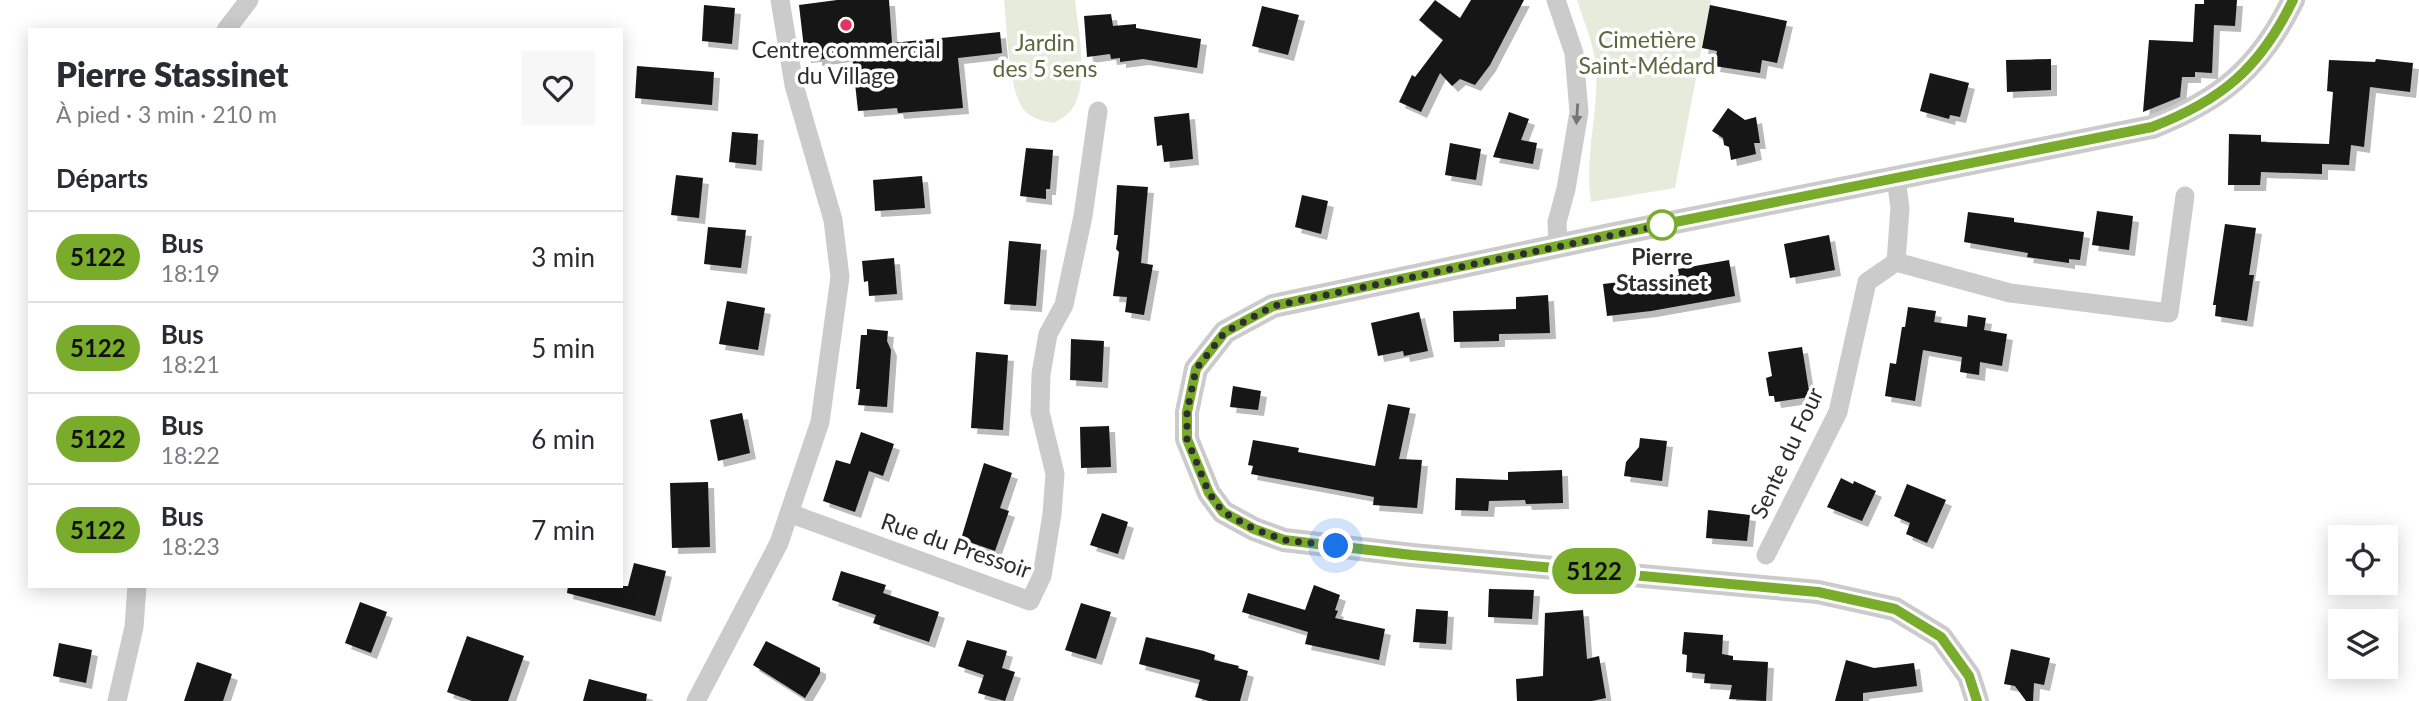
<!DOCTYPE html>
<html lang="fr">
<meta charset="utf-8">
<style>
body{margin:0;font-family:Lato,sans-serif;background:#f7f7f7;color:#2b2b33;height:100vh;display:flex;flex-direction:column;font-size:26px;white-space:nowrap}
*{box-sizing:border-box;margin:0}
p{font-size:23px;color:#7c7c81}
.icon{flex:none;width:38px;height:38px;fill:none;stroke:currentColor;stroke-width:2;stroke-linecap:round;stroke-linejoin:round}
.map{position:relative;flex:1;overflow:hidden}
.side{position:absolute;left:28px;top:28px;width:595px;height:560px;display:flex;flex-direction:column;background:#fff;border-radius:0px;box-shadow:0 4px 18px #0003}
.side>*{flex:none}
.badge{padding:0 14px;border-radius:23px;font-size:24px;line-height:46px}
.buttons{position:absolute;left:2328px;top:525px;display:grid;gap:14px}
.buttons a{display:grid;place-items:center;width:70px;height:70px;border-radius:0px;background:#fff;box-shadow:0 4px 18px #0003;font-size:35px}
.you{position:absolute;width:35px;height:35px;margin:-18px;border:5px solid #fff;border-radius:50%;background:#1a73e8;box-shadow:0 0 0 10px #1a73e833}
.map>.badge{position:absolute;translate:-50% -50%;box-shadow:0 0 0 4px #fff}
h2{padding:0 28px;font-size:26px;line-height:63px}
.round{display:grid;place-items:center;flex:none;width:74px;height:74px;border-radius:0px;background:#f7f7f7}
.summary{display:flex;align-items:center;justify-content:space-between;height:119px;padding:0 28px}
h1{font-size:33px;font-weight:800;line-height:52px}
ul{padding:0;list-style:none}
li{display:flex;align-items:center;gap:21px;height:91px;padding:0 28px;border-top:2px solid #e1e1e2}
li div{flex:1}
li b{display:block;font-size:26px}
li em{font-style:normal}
li .badge{min-width:77px;font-weight:700;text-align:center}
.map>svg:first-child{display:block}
.green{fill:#e7ebdc}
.building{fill:#151515;filter:url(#shadow)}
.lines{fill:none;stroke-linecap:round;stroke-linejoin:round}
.minor{stroke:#cbcbcb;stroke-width:19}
.tertiary{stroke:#cbcbcb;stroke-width:24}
.oneway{fill:#757575}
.line-casing{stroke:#fff;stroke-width:16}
.line{stroke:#79ac2b;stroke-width:10}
.walk{stroke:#2e2e2e;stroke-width:7;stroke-dasharray:0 12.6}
.poi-dot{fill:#e0365f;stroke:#fff;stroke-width:2.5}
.stop-dot{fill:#fff;stroke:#79ac2b;stroke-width:3.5}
.labels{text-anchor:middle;stroke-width:7;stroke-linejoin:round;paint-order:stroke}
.park-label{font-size:23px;fill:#59693d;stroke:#fff}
.poi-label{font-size:23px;fill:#2e2e2e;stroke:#fff}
.stop-label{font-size:23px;font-weight:bold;fill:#2e2e2e;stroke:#fff}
.street-label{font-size:23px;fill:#2e2e2e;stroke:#fff}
</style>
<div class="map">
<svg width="2419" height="701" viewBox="0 0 2419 701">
<defs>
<filter id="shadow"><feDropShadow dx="6" dy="6" stdDeviation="0" flood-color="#0004"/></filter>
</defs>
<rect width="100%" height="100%" fill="#fff"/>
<path class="green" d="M1004 0H1075C1078 29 1090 84 1072 109 1068 115 1060 119 1054 123 1043 121 1032 119 1024 110 1008 90 1007 27 1004 0Z
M1577 0H1711L1675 188 1591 202C1584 157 1599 112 1596 68 1594 44 1584 22 1577 0Z"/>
<path class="building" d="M837 0H889L892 43 1000 32 1002 53 958 58 963 108 898 113 897 108 858 111 852 55 816 60V56L805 57 799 5Z
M1435 0 1460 18 1471 0H1524L1490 65 1475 85 1460 79 1452 86 1440 73 1421 112 1399 102 1412 75 1415 77 1443 40 1419 20Z
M2204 0H2237L2235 26 2214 25 2212 73 2195 72V77H2182L2180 97 2143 112 2149 40 2193 42 2195 4H2204Z
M704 5 735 8 732 44 702 41Z
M1710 5 1787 21 1777 63 1762 60 1760 73 1714 66 1717 51 1702 48Z
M1262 6 1299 15 1288 55 1252 46Z
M1111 14 1113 26 1136 24V28L1201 39 1197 68 1143 59 1120 62V58L1111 59 1110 54 1087 57 1084 16Z
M2051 59V90L2007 92 2006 60Z
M2376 59 2413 63 2410 92 2370 87 2364 147 2351 145 2349 165 2322 164V174L2261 172 2260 185H2228L2229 134 2261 135V142L2329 144 2333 92 2327 91 2329 60 2375 62Z
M637 66 714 72 712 105 635 98Z
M1930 73 1969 83 1960 117 1950 115 1949 119 1920 111Z
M1728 108 1745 120 1756 117 1760 143H1754L1756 154 1731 160 1729 147 1724 145 1723 138 1712 131Z
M1509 112 1529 119 1521 140 1537 143 1533 164 1493 157Z
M1189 113 1193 159 1164 162 1162 145 1157 146 1154 117Z
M732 132 758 134 756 165 729 162Z
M1450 143 1481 149 1476 180 1445 175Z
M1026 148 1053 150 1050 189H1046V199L1020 196Z
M676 175 703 178 699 218 671 215Z
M922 176 925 208 875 211 873 180Z
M1117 185 1148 187 1141 263 1153 265 1144 315 1125 312 1127 297 1113 296 1119 252 1116 249 1118 235H1114Z
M1302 195 1328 201 1321 234 1295 227Z
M2097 211 2133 216 2129 250 2092 245Z
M1968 212 2014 218V222L2084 232 2080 260 2069 259V263L2027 257 2028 253 1964 242Z
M2225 224 2256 228 2249 275H2254L2247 321 2215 316 2216 305H2213Z
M708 227 746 230 741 268 704 264Z
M1829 235 1835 270 1790 278 1784 244Z
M1009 241 1041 244 1036 306 1004 304Z
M894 258 897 294 869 296 868 281 864 282 862 261Z
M1729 260 1735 296 1651 311 1607 316 1603 284 1679 275 1678 269Z
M1548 295 1550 333 1499 334V341L1454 342 1453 311 1516 309V297Z
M727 301 765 308 758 350 719 344Z
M1908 307 1936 311 1934 322 1967 327 1968 315 1986 318 1984 330 2007 334 2002 366 1980 362 1979 375 1960 372 1962 357 1923 350 1915 401 1885 396 1890 363 1896 364 1902 327H1905Z
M1419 312 1428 351 1404 356 1403 351 1378 356 1371 323Z
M867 329 888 331 887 341 891 350 887 407 858 405 860 389H856L861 335H867Z
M1071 339 1104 341 1102 382 1070 380Z
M1802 347 1810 397 1775 402 1774 396H1769L1766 378 1772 376 1768 352Z
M976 352 1008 355 1003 430 971 428Z
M1233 386 1261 391 1258 410 1230 407Z
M1388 404 1410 408 1399 459 1422 460 1417 508 1373 505 1374 497 1251 474 1253 466 1248 465 1253 440 1299 448 1298 452 1375 466Z
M742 413 750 453 718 461 710 420Z
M1109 426 1111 467 1081 468 1080 427Z
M861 432 894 444 883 476 869 471 855 512 823 501 836 460 850 464Z
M1640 438 1667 441 1662 481 1624 476 1626 462 1639 447Z
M984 463 1012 473 1000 508 1009 511 995 551 961 539Z
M1562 470 1563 503 1526 504 1525 500 1489 501 1488 511 1455 510 1456 478 1508 480V472Z
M1841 478 1853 484 1854 481 1876 491 1862 521 1827 507Z
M708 482 710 547 672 548 670 483Z
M1907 484 1946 500 1927 543 1906 534 1910 523 1894 516Z
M1708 510 1750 515 1747 541 1706 538Z
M1102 513 1128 522 1118 554 1090 545Z
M634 563 666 571 655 616 567 593 568 586H628Z
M841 571 886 585 883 593 939 612 929 642 873 623 876 615 832 600Z
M1314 585 1340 595 1335 610 1338 611 1335 618 1385 629 1379 660 1305 644 1308 632 1242 612 1248 593 1305 610Z
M1489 589 1534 590 1532 619 1488 617Z
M360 602 387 612 371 653 345 643Z
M1081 603 1111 612 1096 659 1065 650Z
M1416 609 1448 611 1446 644 1413 642Z
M1583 610 1587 659 1599 656 1606 698 1592 701H1517L1516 679 1543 676 1545 613Z
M1684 632 1723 635 1722 654 1733 656V660L1768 662 1766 701 1729 699 1732 685 1704 683 1705 674 1686 672 1687 655 1682 654Z
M467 636 524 656 508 701H472L447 692Z
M1146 637 1204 651 1215 655 1214 660 1239 666 1238 668 1248 671 1240 701H1209L1195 697 1200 680 1139 664Z
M967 640 1007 651 1002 668 1015 672 1005 701 978 693 984 675 958 666Z
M766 641 820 668V673L805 698 753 665Z
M59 643 92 650 86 683 53 676Z
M2011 649 2050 658 2044 685 2034 683 2033 701H2026L2015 686 2004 684Z
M1846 660 1874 668 1914 663 1917 686 1863 693V701H1835Z
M197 662 232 674 223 701H184Z
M589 679 647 694 646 701H583Z"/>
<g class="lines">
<path class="minor" d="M1556 0 1574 53 1579 112 1566 189 1557 222 1558 247
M226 30 249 0
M1896 262 2010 293 2169 313 2185 196
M789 513 1030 601 1042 576 1052 514 1055 474 1040 412 1041 374 1048 334 1064 305 1083 216 1098 111
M1766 555 1838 412 1867 282 1896 262 1900 208 1896 178
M117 701 134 627 137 586
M696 701 779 543 820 422 840 277 833 220 794 85 780 0"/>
<path class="tertiary" d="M1977 701 1969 676 1941 637 1895 609 1818 592 1412 555 1284 540 1254 529 1223 512 1209 493 1187 439V412L1196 369 1225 332 1273 306 1610 235 2152 127C2221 100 2260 68 2293 0"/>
</g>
<defs><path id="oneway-solid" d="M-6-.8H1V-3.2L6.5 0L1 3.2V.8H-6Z" transform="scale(1.75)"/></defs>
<use class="oneway" href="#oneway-solid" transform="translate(1577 114) rotate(94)"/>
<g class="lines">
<defs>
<path id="line" d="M1977 701 1969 676 1941 637 1895 609 1818 592 1412 555 1284 540 1254 529 1223 512 1209 493 1187 439V412L1196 369 1225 332 1273 306 1610 235 2152 127C2222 100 2260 68 2293 0"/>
</defs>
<use href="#line" class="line-casing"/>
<use href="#line" class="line"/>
<path class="walk" d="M1336 546 1284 540 1254 529 1223 512 1209 493 1187 439V412L1196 369 1225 332 1273 306 1662 225"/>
</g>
<circle class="poi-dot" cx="846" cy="25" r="7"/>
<circle class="stop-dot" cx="1662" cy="225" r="14"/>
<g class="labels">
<g class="park-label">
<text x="1647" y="48">Cimetière<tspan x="1647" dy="26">Saint-Médard</tspan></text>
<text x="1045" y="51">Jardin<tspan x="1045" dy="26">des 5 sens</tspan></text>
</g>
<g class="poi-label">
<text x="846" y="58">Centre commercial<tspan x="846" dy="26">du Village</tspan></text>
</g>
<g class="stop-label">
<text x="1662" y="265">Pierre<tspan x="1662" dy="26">Stassinet</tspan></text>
</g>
<g class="street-label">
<text transform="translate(1787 453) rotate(-65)" y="8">Sente du Four</text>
<text transform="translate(956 546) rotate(19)" y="8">Rue du Pressoir</text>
</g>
</g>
</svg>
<div class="buttons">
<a><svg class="icon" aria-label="locate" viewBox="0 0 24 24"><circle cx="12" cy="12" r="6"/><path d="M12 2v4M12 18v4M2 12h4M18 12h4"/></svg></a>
<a><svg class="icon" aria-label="layers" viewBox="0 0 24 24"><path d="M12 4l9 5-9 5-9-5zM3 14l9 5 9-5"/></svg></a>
</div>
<div class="you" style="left:1336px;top:546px"></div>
<b class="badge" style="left:1594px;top:571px;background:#79ac2b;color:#111">5122</b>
<section class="side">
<div class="summary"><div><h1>Pierre Stassinet</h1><p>À pied · 3 min · 210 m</p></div><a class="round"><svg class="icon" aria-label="heart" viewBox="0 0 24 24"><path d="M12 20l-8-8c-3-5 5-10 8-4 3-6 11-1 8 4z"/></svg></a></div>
<h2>Départs</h2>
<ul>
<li><span class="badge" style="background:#79ac2b;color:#111">5122</span><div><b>Bus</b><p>18:19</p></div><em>3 min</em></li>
<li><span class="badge" style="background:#79ac2b;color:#111">5122</span><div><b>Bus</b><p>18:21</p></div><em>5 min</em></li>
<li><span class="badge" style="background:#79ac2b;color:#111">5122</span><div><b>Bus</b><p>18:22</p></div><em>6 min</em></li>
<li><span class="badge" style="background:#79ac2b;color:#111">5122</span><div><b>Bus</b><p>18:23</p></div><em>7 min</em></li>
</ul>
</section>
</div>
